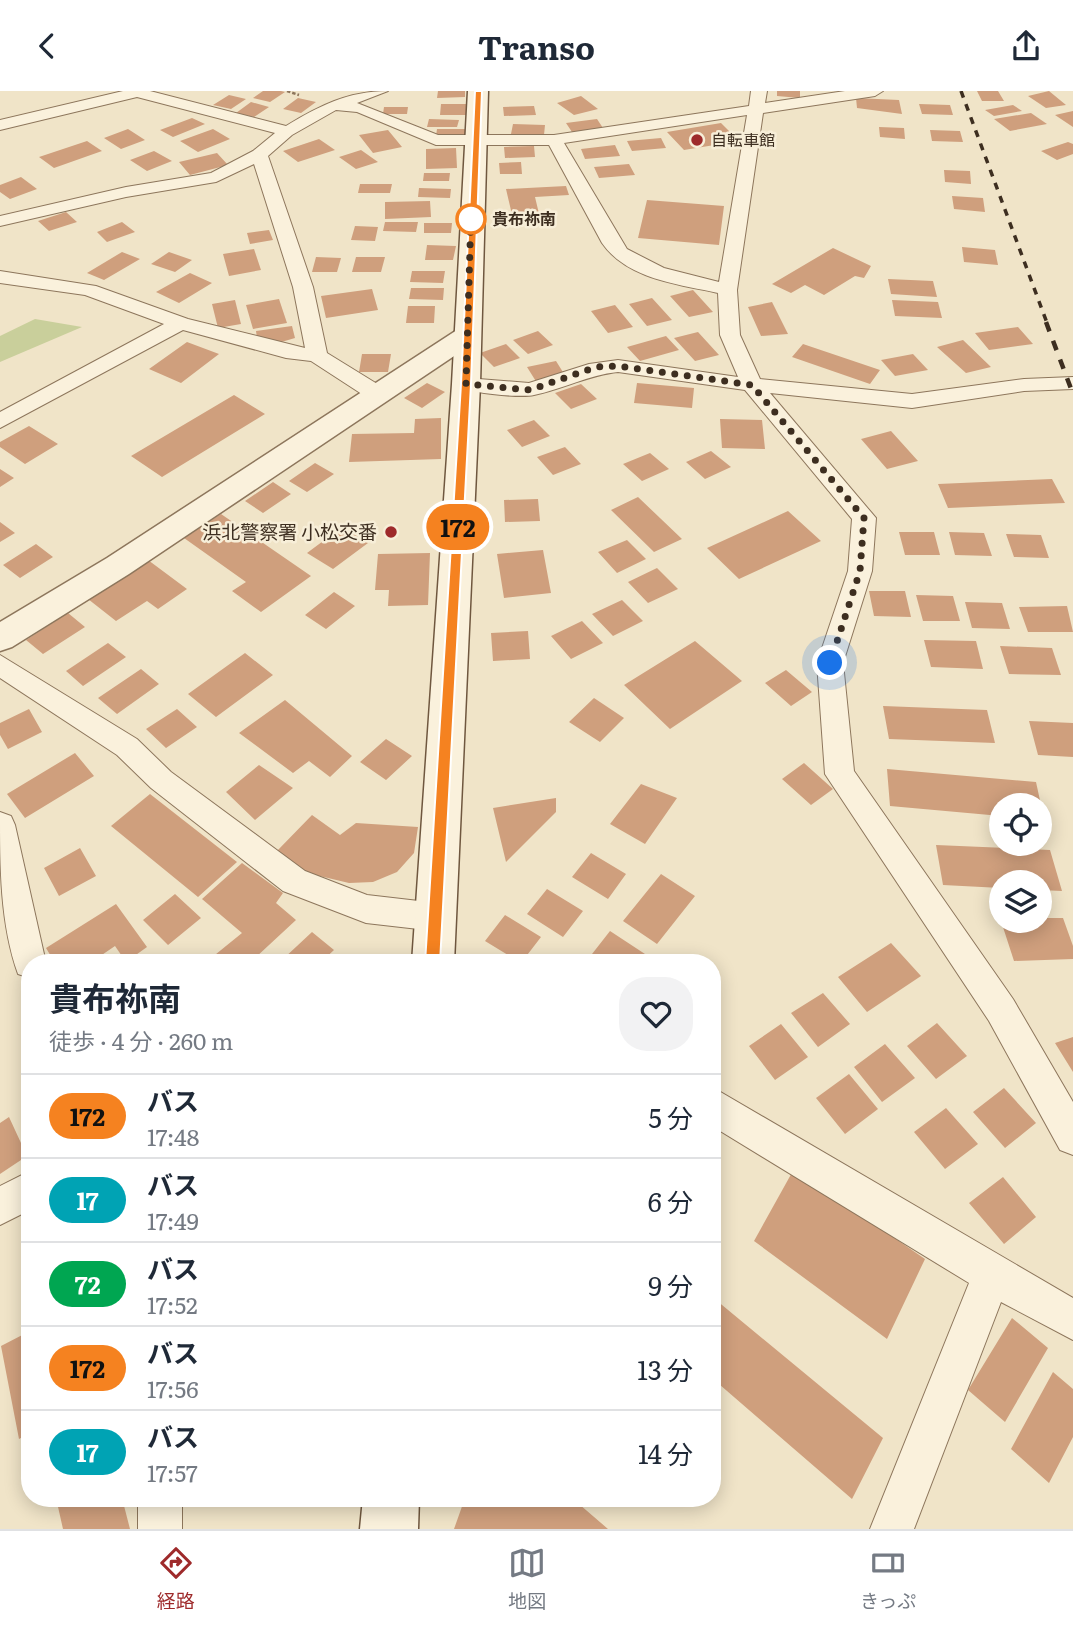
<!DOCTYPE html>
<html lang="ja">
<meta charset="utf-8">
<style>
body{margin:0;font-family:Literata,"Noto Sans JP",serif;background:#f2f2f3;color:#1f2937;height:100vh;display:flex;flex-direction:column;font-size:26px;white-space:nowrap}
*{box-sizing:border-box;margin:0}
p{font-size:23px;color:#747a83}
.icon{flex:none;width:38px;height:38px;fill:none;stroke:currentColor;stroke-width:2;stroke-linecap:round;stroke-linejoin:round}
.map{position:relative;flex:1;overflow:hidden}
.side{position:absolute;left:21px;top:863px;width:700px;height:553px;display:flex;flex-direction:column;background:#fff;border-radius:28px;box-shadow:0 4px 18px #0003}
.side>*{flex:none}
.badge{padding:0 14px;border-radius:23px;font-size:24px;line-height:46px}
.buttons{position:absolute;left:989px;top:702px;display:grid;gap:14px}
.buttons a{display:grid;place-items:center;width:63px;height:63px;border-radius:50%;background:#fff;box-shadow:0 4px 18px #0003;font-size:35px}
.you{position:absolute;width:35px;height:35px;margin:-18px;border:5px solid #fff;border-radius:50%;background:#1a73e8;box-shadow:0 0 0 10px #1a73e833}
.map>.badge{position:absolute;translate:-50% -50%;box-shadow:0 0 0 4px #fff}
.round{display:grid;place-items:center;flex:none;width:74px;height:74px;border-radius:28px;background:#f2f2f3}
.headline{display:flex;align-items:center;justify-content:space-between;height:119px;padding:0 28px}
h1{font-size:33px;font-weight:700;line-height:52px}
ul{padding:0;list-style:none}
li{display:flex;align-items:center;gap:21px;height:84px;padding:0 28px;border-top:2px solid #e0e1e3}
li div{flex:1}
li b{display:block;font-size:26px}
li em{font-style:normal}
li .badge{min-width:77px;font-weight:700;text-align:center}
header{display:flex;justify-content:space-between;align-items:center;height:91px;padding:0 28px;background:#fff;font-size:32px;font-weight:700}
.menu{display:flex;justify-content:space-around;align-items:center;height:98px;border-top:2px solid #e0e1e3;background:#fff;font-size:19px;color:#747a83}
.menu a{display:grid;justify-items:center;gap:4px}
.menu .current{color:#9e2a2b}
.map>svg:first-child{display:block}
.green{fill:#c9cf9b}
.building{fill:#cf9f7d}
.lines{fill:none;stroke-linecap:round;stroke-linejoin:round}
.minor-casing{stroke:#8d765c;stroke-width:2}
.tertiary-casing{stroke:#8d765c;stroke-width:3}
.secondary-casing{stroke:#6f573f;stroke-width:3}
.path{stroke:#8d765c;stroke-width:2.5;stroke-dasharray:3.5 2;stroke-linecap:butt}
.minor{fill:#faf1dc;fill-rule:evenodd}
.tertiary{fill:#faf1dc;fill-rule:evenodd}
.secondary{fill:#faf1dc;fill-rule:evenodd}
.rail-far1{stroke:#3d2e20;stroke-width:3.5;stroke-dasharray:7 7;stroke-linecap:butt}
.rail{stroke:#3d2e20;stroke-width:4.5;stroke-dasharray:10 10;stroke-linecap:butt}
.line{fill:#f58220;stroke:#fff;stroke-width:2}
.walk{stroke:#3d2e20;stroke-width:7;stroke-dasharray:0 12.6}
.poi-dot{fill:#9e2a2b;stroke:#f7eed8;stroke-width:2.5}
.stop-dot{fill:#fff;stroke:#f58220;stroke-width:3.5}
.labels{text-anchor:middle;stroke-width:5;stroke-linejoin:round;paint-order:stroke}
.far-poi-label{font-size:16px;fill:#3d2e20;stroke:#f7eed8;text-anchor:start}
.far-stop-label{font-size:16px;font-weight:bold;fill:#3d2e20;stroke:#f7eed8;text-anchor:start}
.poi-label{font-size:19px;fill:#3d2e20;stroke:#f7eed8;text-anchor:end}
</style>
<header><svg class="icon" aria-label="back" viewBox="0 0 24 24"><path d="M15 5l-7 7 7 7"/></svg>Transo<svg class="icon" aria-label="share" viewBox="0 0 24 24"><path d="M12 15V3M7 8l5-5 5 5M5 13v7h14v-7"/></svg></header>
<div class="map">
<svg width="1073" height="1438" viewBox="0 0 1073 1438">
<rect width="100%" height="100%" fill="#f0e4c8"/>
<path class="green" d="M35 228 82 236 0 271V245Z"/>
<path class="building" d="M263 0H281L285 1 270 11 253 7Z
M438 0H465V6L437 7Z
M777 0H800V7L777 5Z
M977 0H998L1004 10H982Z
M1049 0 1066 14 1046 17 1028 5Z
M229 4 246 8 231 18 213 14Z
M581 5 598 18 574 24 557 12Z
M298 7 316 11 301 22 283 18Z
M856 7 899 9 902 23 857 17Z
M251 11 269 16 254 26 236 22Z
M441 13H469L468 24H440Z
M919 13 950 14 953 24 922 23Z
M1013 14 1022 20 994 25 985 19Z
M534 15 536 24 504 25 503 16Z
M384 16H408L407 23H383Z
M1073 20V36L1055 24Z
M1031 22 1047 33 1010 40 994 28Z
M192 27 205 33 173 46 160 39Z
M429 28 459 29 457 36H427Z
M597 28 603 37 572 41 566 32Z
M721 32 739 50 684 59 667 41Z
M513 33 545 34 544 44 511 43Z
M879 36 904 37 905 48 880 46Z
M128 38 145 49 121 58 104 47Z
M213 38 230 48 198 61 180 50Z
M437 38H467L466 45H436Z
M388 39 402 56 373 62 359 44Z
M930 39 960 40 963 51 932 50Z
M661 47 666 57 632 60 627 50Z
M319 48 335 59 298 71 283 60Z
M87 50 102 60 54 77 39 66Z
M1068 51 1073 53V63L1057 69 1041 60Z
M615 54 620 65 585 68 581 58Z
M534 55 535 66 505 67 504 56Z
M456 57 457 77 426 78V58Z
M361 59 378 71 356 78 339 66Z
M154 60 172 70 147 80 130 69Z
M217 62 228 74 190 84 179 71Z
M521 71 522 83H500L499 72Z
M629 73 635 84 599 87 594 76Z
M944 79 970 80 971 93 945 91Z
M424 82H450L449 90H423Z
M21 86 37 98 10 108 0 101V94Z
M360 93H392L390 102H358Z
M566 95 569 104 535 106 540 127 513 128 506 98Z
M419 97 451 98 450 107 418 106Z
M952 105 983 107 985 121 954 118Z
M647 109 724 115 719 154 638 147Z
M430 110 431 126 385 128V111Z
M66 121 77 131 49 140 38 130Z
M122 131 135 141 107 151 97 141Z
M385 131H418L416 141 383 140Z
M424 132H452L451 142H424Z
M355 135 378 136 375 150 351 149Z
M269 139 273 149 250 153 247 142Z
M427 154 456 155 453 169H425Z
M962 156 995 159 998 174 964 171Z
M833 157 871 175 864 187 855 185 824 204 805 194 791 202 772 193Z
M254 158 261 179 229 185 223 163Z
M122 161 140 168 104 189 87 182Z
M169 161 192 169 175 181 151 173Z
M316 166 341 167 337 181H312Z
M356 166H385L381 181H352Z
M412 180H445L443 192 410 191Z
M190 182 212 192 179 212 156 201Z
M888 188 933 190 937 206 891 203Z
M411 197H444L443 209 409 208Z
M372 198 378 219 326 227 321 205Z
M693 199 713 221 689 226 670 205Z
M652 207 672 229 647 235 629 213Z
M279 208 287 232 253 238 246 214Z
M235 209 241 233 218 237 212 213Z
M892 209 938 211 942 227 895 225Z
M772 211 788 243 761 245 748 216Z
M615 214 633 236 608 242 591 220Z
M408 215H435L434 232H406Z
M292 235 295 247 278 252 257 247 256 240Z
M1018 236 1033 253 989 259 975 242Z
M538 240 553 254 528 263 513 249Z
M698 241 719 264 695 270 674 247Z
M666 245 679 259 640 270 627 256Z
M963 249 991 276 966 282 937 256Z
M187 251 219 263 181 292 149 278Z
M506 253 520 267 494 276 480 262Z
M803 253 880 279 870 293 792 266Z
M362 263H391L388 281H359Z
M913 263 928 279 895 285 881 269Z
M556 270 566 286 537 292 527 276Z
M427 292 445 301 422 317 404 307Z
M637 292 694 297 692 317 634 312Z
M581 293 597 308 571 318 555 302Z
M234 304 265 323 162 386 131 365Z
M441 327V368L349 371 352 343 414 342 415 328Z
M720 328 762 329 765 358 722 357Z
M534 329 550 345 522 356 507 339Z
M29 335 58 353 25 373 0 356V351Z
M891 340 918 370 887 378 861 348Z
M565 356 581 373 553 384 537 366Z
M711 360 731 376 705 388 686 371Z
M650 362 669 378 642 390 623 373Z
M315 372 334 383 307 401 289 390Z
M0 378 14 387 0 396Z
M1052 388 1065 412 948 417 938 393Z
M273 391 291 403 263 422 245 410Z
M638 406 682 448 654 461 611 419Z
M538 408 540 430 505 431 504 409Z
M788 420 821 450 739 488 707 457Z
M221 423 311 485 261 521 232 500 246 491 184 447Z
M0 431 15 442 0 451Z
M342 436 368 452 333 478 307 462Z
M899 441H934L940 464H905Z
M949 441 984 442 992 465 955 464Z
M1006 443 1041 444 1049 467 1014 466Z
M627 449 646 468 617 482 598 461Z
M36 453 53 466 20 487 3 474Z
M543 459 551 502 504 507 497 463Z
M430 462 428 514 388 515 389 499H375L378 463Z
M148 469 187 498 158 518 147 510 116 530 88 508Z
M657 477 678 498 648 512 628 491Z
M869 500H905L911 526 874 525Z
M334 501 355 515 326 538 305 524Z
M916 504 953 505 960 530H923Z
M622 509 643 530 613 545 592 523Z
M965 511 1002 512 1010 538 972 537Z
M1067 515 1073 541H1028L1019 516Z
M68 522 85 536 43 563 26 549Z
M582 530 603 552 571 568 551 545Z
M528 540 530 568 493 570 491 542Z
M924 549 976 550 983 578 931 576Z
M695 550 742 590 670 638 624 594Z
M108 552 126 566 83 595 66 580Z
M1000 555 1052 557 1061 584 1009 583Z
M245 562 273 584 216 626 188 603Z
M141 578 159 593 117 623 98 607Z
M786 579 812 601 791 615 765 592Z
M594 607 624 627 600 651 569 631Z
M285 609 352 665 330 686 309 670 293 682 239 642Z
M883 615 987 619 995 652 889 648Z
M29 618 42 641 8 658 0 644V632Z
M177 618 197 636 166 657 146 638Z
M1029 630 1073 632V666L1038 664Z
M386 648 412 665 386 689 360 671Z
M75 662 94 685 25 727 7 703Z
M804 672 833 698 811 714 782 688Z
M259 674 293 697 255 729 226 701Z
M887 678 1036 691 1041 714H1001V725L890 715Z
M641 693 677 707 645 753 610 733Z
M150 703 237 771 198 806 111 735Z
M556 707V721L506 771 493 717Z
M312 724 340 744 356 732 418 736 414 762 397 781 373 791 349 792 307 782 277 760Z
M936 754 1050 759 1062 800 1040 799V791H1001V797L943 794Z
M80 757 96 785 59 805 44 777Z
M591 762 626 783 608 808 572 786Z
M242 772 283 802 276 812 296 829 255 867 258 872H205L242 842 202 808Z
M661 783 695 805 657 853 623 830Z
M547 798 583 820 563 846 527 823Z
M175 803 201 827 168 854 143 829Z
M116 813 147 856 126 871 115 855 90 872H55L46 857Z
M505 824 541 846 521 872 485 850Z
M1040 827H1063L1073 855V868L1014 870 1001 830Z
M610 840 645 863 638 872H585Z
M312 841 334 859 320 872H285L282 869Z
M891 852 921 885 867 921 838 886Z
M823 902 850 933 818 956 791 922Z
M937 932 967 965 936 988 907 955Z
M781 933 808 966 775 989 749 955Z
M1073 946V981L1055 952Z
M885 953 915 987 882 1011 854 976Z
M849 983 878 1018 845 1043 816 1007Z
M1004 997 1036 1032 1005 1057 973 1021Z
M946 1017 978 1053 945 1078 914 1041Z
M9 1026 27 1065 0 1083V1032Z
M794 1078 925 1168 887 1248 754 1150Z
M1003 1086 1036 1126 1004 1153 969 1112Z
M716 1209 883 1347 852 1408 712 1287V1214Z
M1012 1227 1048 1257 1005 1331 968 1299Z
M30 1240V1342L19 1348 1 1255Z
M1053 1281 1073 1298V1346L1049 1392 1011 1358Z
M56 1407H122L130 1438H63Z
M465 1407H572L608 1438H454Z"/>
<g class="lines">
<defs>
<path id="minor" d="M123 0H150L286 35C319 15 348 0 388 0L357 12 438 44H554L749 15 751 0H767L765 12 845 0H883L875 5 763 22 737 199 740 244 760 288 912 303 1024 288 1073 286V298L1024 300 912 317 770 302 876 427 872 480 843 572 854 680 1013 908 1073 1011V1064L1060 1059 989 930 825 683 817 572 848 480 852 428 745 299 618 281C588 284 563 298 534 304 522 307 461 302 455 293L466 287 529 292 589 273 618 269 738 286 720 244 718 202C677 193 627 188 602 152L549 54H436L357 21 336 19 292 44 268 65 313 196 327 262 387 299 390 304 387 309H371L311 270 286 267 183 239 0 337V321L164 233 85 204 0 192V180L96 195 188 228 305 257 293 196 254 73 216 91 126 106 0 135V125L126 96 211 82 253 60 275 42 137 6 0 39V29ZM747 24 719 191 664 177 627 158 564 52Z
M0 564 137 648 171 681 305 780 367 804 436 812 447 816 452 826 447 836 436 840 366 832 283 800 151 697 117 664 0 587Z
M0 721 11 725 15 734 46 872H30V887L18 883C0 833 0 775 0 721Z
M712 996 1073 1207V1249L1001 1211 914 1438H870L969 1192 712 1035Z
M30 1080V1119L0 1134V1095Z
M138 1407H182V1438H138Z"/>
<path id="tertiary" d="M466 237 475 239 479 245 475 251 129 483 12 556 0 560V531L107 467 457 239Z"/>
<path id="secondary" d="M468 0H488L480 293 454 872H412L452 293Z
M363 1407H419L418 1438H360Z"/>
</defs>
<use href="#minor" class="minor-casing"/>
<use href="#tertiary" class="tertiary-casing"/>
<use href="#secondary" class="secondary-casing"/>
<path class="path" d="M287 0 299 4"/>
<use href="#minor" class="minor"/>
<use href="#tertiary" class="tertiary"/>
<use href="#secondary" class="secondary"/>
<path class="rail-far1" d="M961 0 1047 232"/>
<path class="rail" d="M1046 231 1073 303"/>
</g>
<path class="line" d="M475 0H482L471 293 440 872 433 878 425 872 461 293Z"/>
<g class="lines">
<path class="walk" d="M471 128V122L466 293 530 299 596 276 618 275 752 294 864 427 860 480 830 572"/>
</g>
<g class="poi-dot">
<circle cx="697" cy="49" r="7"/>
<circle cx="391" cy="441" r="7"/>
</g>
<circle class="stop-dot" cx="471" cy="128" r="14"/>
<g class="labels">
<g class="far-poi-label">
<text x="711" y="55">自転車館</text>
</g>
<g class="far-stop-label">
<text x="492" y="134">貴布祢南</text>
</g>
<g class="poi-label">
<text x="377" y="448">浜北警察署 小松交番</text>
</g>
</g>
</svg>
<div class="buttons">
<a><svg class="icon" aria-label="locate" viewBox="0 0 24 24"><circle cx="12" cy="12" r="6"/><path d="M12 2v4M12 18v4M2 12h4M18 12h4"/></svg></a>
<a><svg class="icon" aria-label="layers" viewBox="0 0 24 24"><path d="M12 4l9 5-9 5-9-5zM3 14l9 5 9-5"/></svg></a>
</div>
<div class="you" style="left:830px;top:572px"></div>
<b class="badge" style="left:458px;top:436px;background:#f58220;color:#111">172</b>
<section class="side">
<div class="headline"><div><h1>貴布祢南</h1><p>徒歩 · 4 分 · 260 m</p></div><a class="round"><svg class="icon" aria-label="heart" viewBox="0 0 24 24"><path d="M12 20l-8-8c-3-5 5-10 8-4 3-6 11-1 8 4z"/></svg></a></div>
<ul>
<li><span class="badge" style="background:#f58220;color:#111">172</span><div><b>バス</b><p>17:48</p></div><em>5 分</em></li>
<li><span class="badge" style="background:#00a3b4;color:#fff">17</span><div><b>バス</b><p>17:49</p></div><em>6 分</em></li>
<li><span class="badge" style="background:#00a651;color:#fff">72</span><div><b>バス</b><p>17:52</p></div><em>9 分</em></li>
<li><span class="badge" style="background:#f58220;color:#111">172</span><div><b>バス</b><p>17:56</p></div><em>13 分</em></li>
<li><span class="badge" style="background:#00a3b4;color:#fff">17</span><div><b>バス</b><p>17:57</p></div><em>14 分</em></li>
</ul>
</section>
</div>
<nav class="menu">
<a class="current"><svg class="icon" aria-label="directions" viewBox="0 0 24 24"><path d="M12 3l9 9-9 9-9-9zM9 14v-3h6M13 9l2 2-2 2"/></svg>経路</a>
<a><svg class="icon" aria-label="map" viewBox="0 0 24 24"><path d="M3 6l6-2 6 2 6-2v14l-6 2-6-2-6 2zM9 4v14M15 6v14"/></svg>地図</a>
<a><svg class="icon" aria-label="tickets" viewBox="0 0 24 24"><path d="M3 7h18v10H3zM15 7v10"/></svg>きっぷ</a>
</nav>
